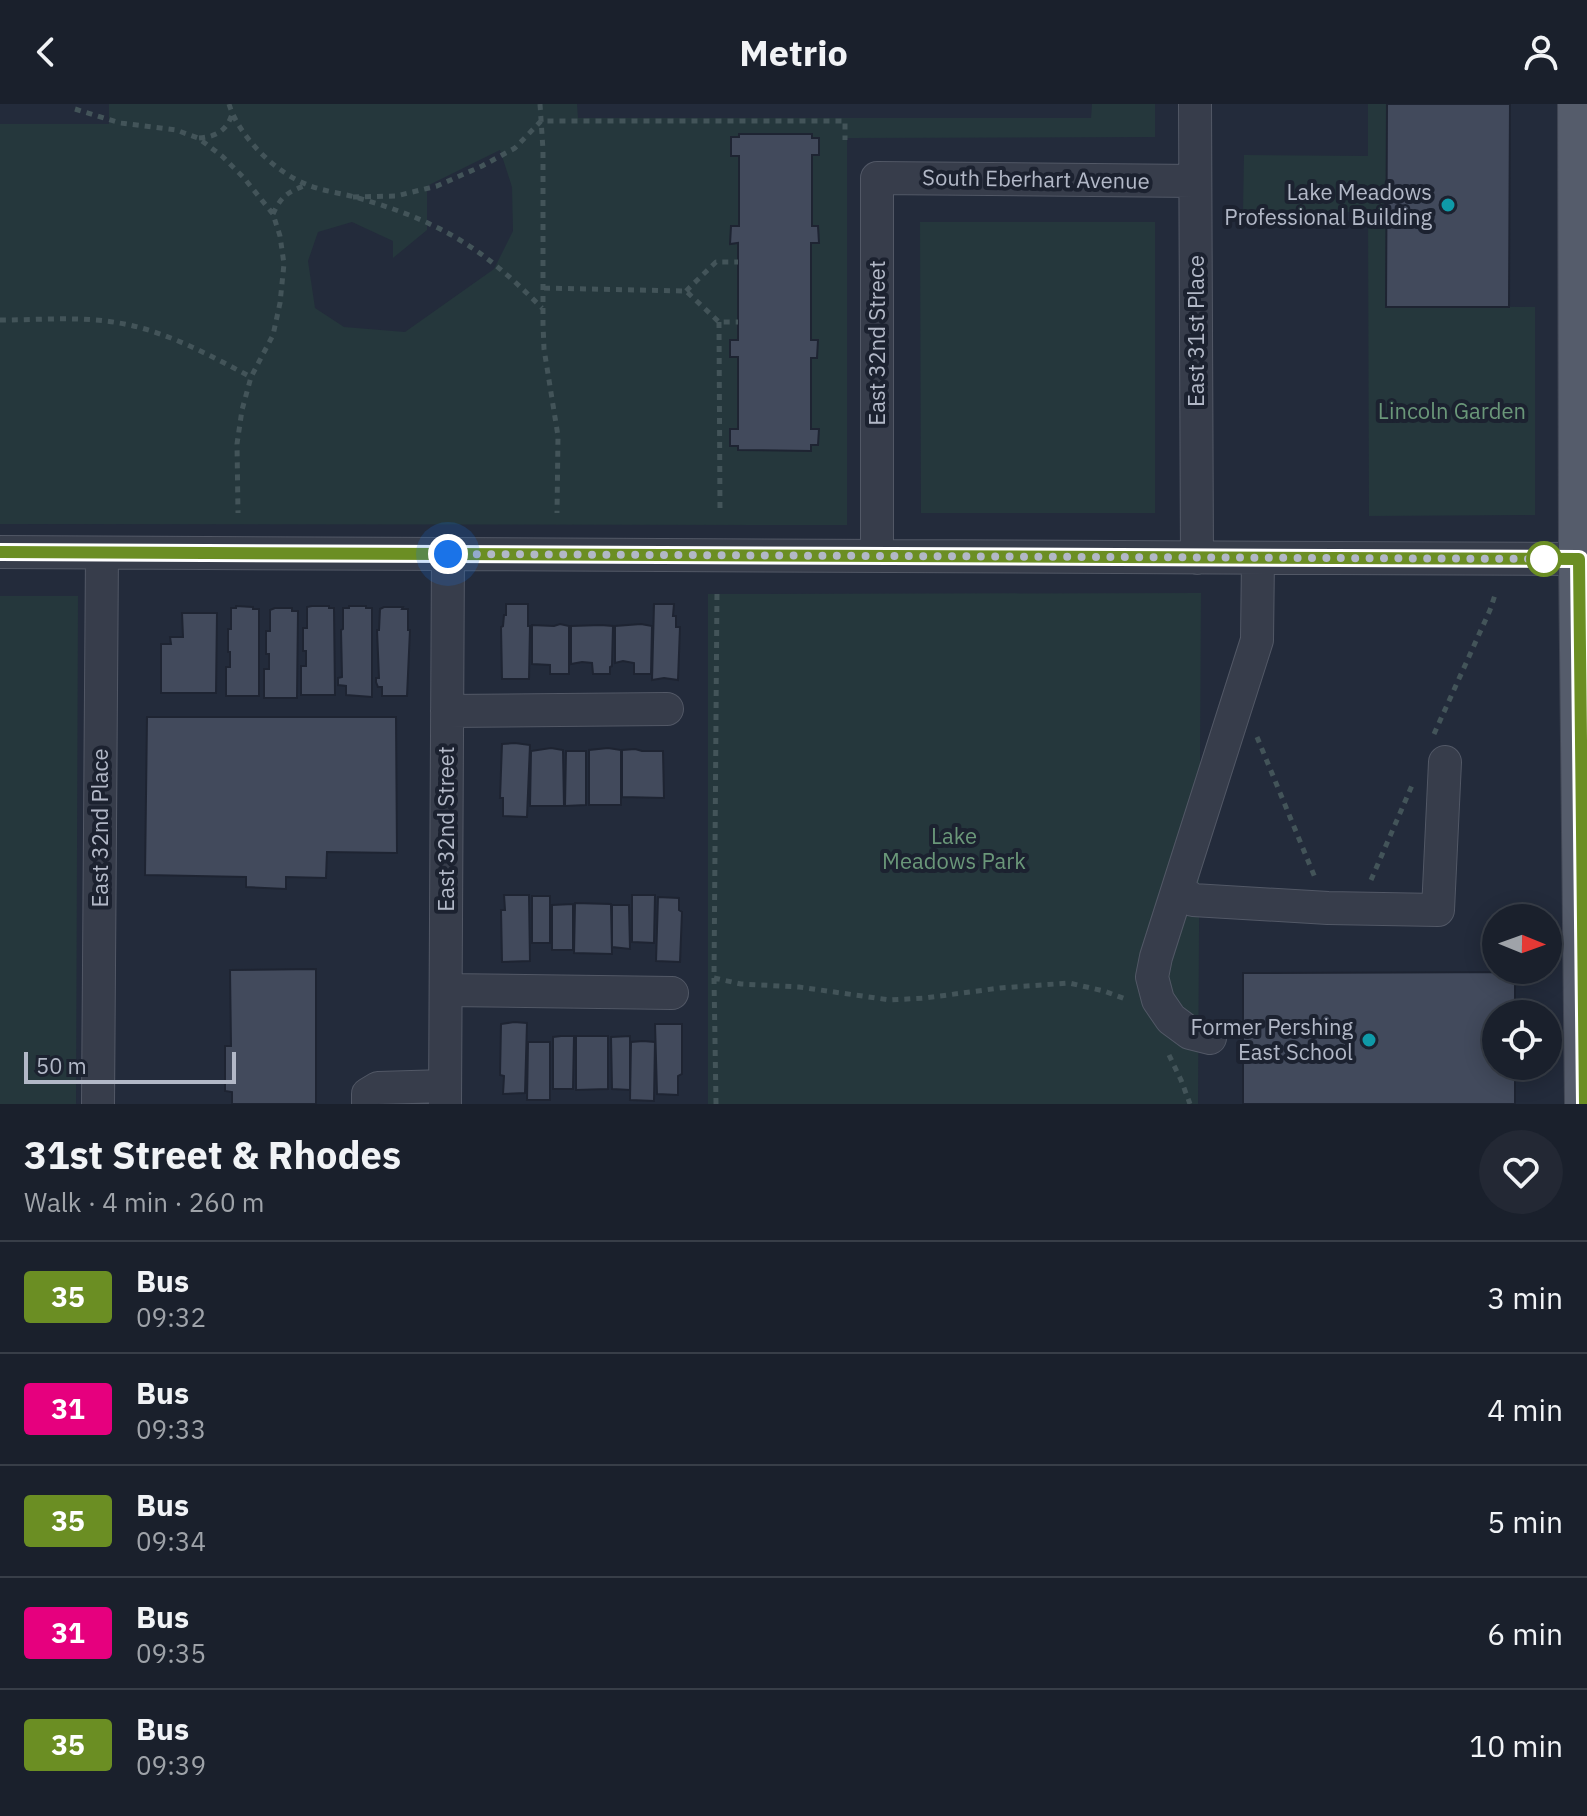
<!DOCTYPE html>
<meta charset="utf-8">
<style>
body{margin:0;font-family:"IBM Plex Sans",sans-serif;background:#232834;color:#f1f3f6;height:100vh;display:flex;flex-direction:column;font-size:30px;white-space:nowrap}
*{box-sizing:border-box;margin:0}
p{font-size:26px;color:#9fa3a9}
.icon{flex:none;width:44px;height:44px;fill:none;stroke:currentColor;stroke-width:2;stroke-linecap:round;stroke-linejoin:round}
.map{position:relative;height:1000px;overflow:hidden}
.side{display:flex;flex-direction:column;background:#1a202c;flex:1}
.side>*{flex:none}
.badge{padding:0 16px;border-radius:6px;font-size:28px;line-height:52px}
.needle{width:52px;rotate:91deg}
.fabs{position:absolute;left:1482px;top:800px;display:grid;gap:16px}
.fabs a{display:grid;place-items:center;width:80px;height:80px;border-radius:50%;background:#1a202c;box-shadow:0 4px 20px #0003,0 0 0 2px #383e48;font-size:40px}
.scale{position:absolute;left:24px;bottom:20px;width:212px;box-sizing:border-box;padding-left:8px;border:4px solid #b2b8c7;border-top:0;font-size:22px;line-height:28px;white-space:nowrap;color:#b2b8c7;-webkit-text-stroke:6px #1c2230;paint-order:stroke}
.you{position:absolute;width:40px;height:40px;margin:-20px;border:6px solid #fff;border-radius:50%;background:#1a73e8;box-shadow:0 0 0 12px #1a73e833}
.map>.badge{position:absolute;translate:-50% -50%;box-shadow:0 0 0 4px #fff}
.round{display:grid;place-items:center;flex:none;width:84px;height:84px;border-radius:42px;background:#232834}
.headline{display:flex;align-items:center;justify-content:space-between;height:136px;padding:0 24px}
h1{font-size:38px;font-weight:800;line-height:60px}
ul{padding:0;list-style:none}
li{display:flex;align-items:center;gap:24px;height:112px;padding:0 24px;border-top:2px solid #383e48}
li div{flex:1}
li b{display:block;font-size:30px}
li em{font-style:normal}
li .badge{min-width:88px;font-weight:700;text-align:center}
header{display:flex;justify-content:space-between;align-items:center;height:104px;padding:0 24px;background:#1a202c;font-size:36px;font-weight:800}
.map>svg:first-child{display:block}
.green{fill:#25373c;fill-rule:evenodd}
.building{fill:#424a5c;stroke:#1e2432;stroke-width:2}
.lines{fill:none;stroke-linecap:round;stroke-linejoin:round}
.minor-casing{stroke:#525866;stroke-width:34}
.major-casing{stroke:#404654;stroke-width:42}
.path{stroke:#435459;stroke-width:5;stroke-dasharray:6 6;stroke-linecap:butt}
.minor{stroke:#373d4b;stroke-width:32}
.major{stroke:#555c6b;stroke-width:40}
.line-casing{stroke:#fff;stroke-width:18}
.line{stroke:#6b8e23;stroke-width:12}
.walk{stroke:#b2b8c7;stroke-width:8;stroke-dasharray:0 14.4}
.culture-dot{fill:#0f9aa8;stroke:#1c2230;stroke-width:3}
.stop-dot{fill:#fff;stroke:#6b8e23;stroke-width:4}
.labels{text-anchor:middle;stroke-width:8;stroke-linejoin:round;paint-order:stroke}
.street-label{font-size:22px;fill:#b2b8c7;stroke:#1c2230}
.poi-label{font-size:22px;fill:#b2b8c7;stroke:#1c2230;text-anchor:end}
.park-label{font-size:22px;fill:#6a9779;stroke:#1c2230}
</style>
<header><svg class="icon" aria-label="back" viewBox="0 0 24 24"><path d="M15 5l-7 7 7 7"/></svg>Metrio<svg class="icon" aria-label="person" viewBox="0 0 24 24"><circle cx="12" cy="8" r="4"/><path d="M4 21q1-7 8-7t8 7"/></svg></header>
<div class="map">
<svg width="1587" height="1000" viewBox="0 0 1587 1000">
<rect width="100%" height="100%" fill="#232b3b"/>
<path class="green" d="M109 0H577L578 14H1091L1092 0H1155V33L847 34V421L0 420V20H109ZM731 34H819V51H812V122H818L819 138 811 139V236L818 237 817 254H811V325H818V341H811L810 347 738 346V342H730V326L738 325V253H731L730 236H738V139L731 140V122H739V52H731ZM500 46 512 83 513 127 494 165 405 228 344 223 315 204 308 157 318 128 352 118 393 137V154L427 126V82Z
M1368 0H1387V202L1535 203V411L1369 412 1368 108H1243L1244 51 1368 52Z
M920 118H1155V409H921Z
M1201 489 1198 1000H708V490Z
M0 492H78L76 1000H0Z"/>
<path class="building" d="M1387 0H1510L1509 203H1386Z
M739 30H812V34H819V51H812V122H818L819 139H811V236H818L817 254H811V325H819L818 341H811V347L738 346V342H730V325H738V253H730V236H738V139L730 140 731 122H739V52H731V33H739Z
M506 500H528V522H530L529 575H502L501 523 503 522 504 511H506Z
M654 500H674L673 512H676V523H680L678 576 664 574 652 576Z
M236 502 253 503V505H259V592H226V563H230V548H228V525H231V504H236Z
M312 502H329V504H334L335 591H301V562H306V547H303V524H307V503Z
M349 502H366V504H372V593L346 591V582L338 581V574L342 573 341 526 343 525V504H349Z
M384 503H403L402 505H408V526H410L407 592H382V583H378L376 578V574H379L377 526H379L380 505Z
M275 504H292V507H298L297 594H264V565H269V550H266V527H270V506Z
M182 509H217L216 589H161V540H171L170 533H183Z
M560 520 569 522V570H550V561L532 560V521L554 522Z
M641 520 652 522 651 570H634V559L623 557 615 559V522Z
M601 521 613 522 612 562 610 563V570H593L592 559 582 558 571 560V522Z
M147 613H396L397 749 327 748 326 774 286 773V785L246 783V773L145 771Z
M515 639 530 641 527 713 503 712V694H500L502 640Z
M551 644 563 646 564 702H530L531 647Z
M608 644 621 646V701H589V646Z
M635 645 642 647H663L664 694 622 693V646Z
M566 647H586V701L565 702Z
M504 791H529L530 857 502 858 501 806H505Z
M632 791H655L654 839 632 838Z
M532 792H550V839H532Z
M658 793 679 794V806L682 808 680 858 656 857Z
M575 799 611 800 612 850 574 849Z
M573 800V846H552V801Z
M612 801H629L630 845 612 843Z
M316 865V1000H232V988L225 987V942H231L230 866Z
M1515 868V910H1496V962H1515V1000H1243V869Z
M514 918 527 919 525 989 503 990 504 972 500 971 501 920Z
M655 920H682V970L678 972V991L657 990Z
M561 932H574L573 985H553V933Z
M576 932H608V985L576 986Z
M630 932V986L612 985 611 933Z
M643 937 655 938 654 997 630 996 631 938Z
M528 938H550V996H527Z"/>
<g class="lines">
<defs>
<path id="minor" d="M1195 0 1197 454
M0 448 1579 455 1587 453
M877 452V74L1195 77
M447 607 667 605
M1178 785 1193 796 1328 804 1438 806 1445 658
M446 886 672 889
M1210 934 1190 929 1171 915 1158 896 1152 873 1156 853 1257 536 1258 454
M98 1000 102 449
M368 1000V990L378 984 445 982
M445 1000 448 450"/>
<path id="major" d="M1578 0 1579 455 1585 1000"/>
</defs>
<use href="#minor" class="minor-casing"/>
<use href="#major" class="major-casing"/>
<path class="path" d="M229 0C239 33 276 69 308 81 323 87 340 89 355 93 383 101 410 110 436 123 479 144 509 171 542 204
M540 0 543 46V220L544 245 558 332 557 409
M75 5 120 19 176 26 198 34 222 52 244 74 273 110 280 132 284 160 280 199 273 231 251 273 242 306 237 340 238 409
M199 34C215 33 227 27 232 10
M353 93 396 92 437 82 482 62 515 44 541 17H845V36
M273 110C281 92 288 88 306 81
M544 184 686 187 719 218H738
M686 187 716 158H738
M0 216C39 216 80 212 119 219 166 227 209 251 251 273
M719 218 720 409
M1434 630 1490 506 1496 488
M1257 633 1316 776
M1371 776 1413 679
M714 874 741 880 799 883 890 896 925 894 1000 884 1069 879 1104 887 1128 896
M1169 951 1181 976 1190 1000
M716 1000 714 874 717 485"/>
<use href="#minor" class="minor"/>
<use href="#major" class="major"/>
</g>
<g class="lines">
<defs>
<path id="line" d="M0 448 1579 455 1585 1000"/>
</defs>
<use href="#line" class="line-casing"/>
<use href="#line" class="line"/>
<path class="walk" d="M448 450 1544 455"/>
</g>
<g class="culture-dot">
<circle cx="1448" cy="101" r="8"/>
<circle cx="1369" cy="936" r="8"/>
</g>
<circle class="stop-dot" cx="1544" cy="455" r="16"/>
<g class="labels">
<g class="street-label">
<text transform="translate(1036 75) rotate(1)" y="8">South Eberhart Avenue</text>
<text transform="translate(1196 227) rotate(-90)" y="8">East 31st Place</text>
<text transform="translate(877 239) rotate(-90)" y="8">East 32nd Street</text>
<text transform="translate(100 724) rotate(-90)" y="8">East 32nd Place</text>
<text transform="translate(446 725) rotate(-90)" y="8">East 32nd Street</text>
</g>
<g class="poi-label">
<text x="1432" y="96">Lake Meadows<tspan x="1432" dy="25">Professional Building</tspan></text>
<text x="1353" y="931">Former Pershing<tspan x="1353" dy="25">East School</tspan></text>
</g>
<g class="park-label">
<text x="1452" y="315">Lincoln Garden</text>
<text x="954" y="740">Lake<tspan x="954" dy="25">Meadows Park</tspan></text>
</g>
</g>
</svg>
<div class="fabs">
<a><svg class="needle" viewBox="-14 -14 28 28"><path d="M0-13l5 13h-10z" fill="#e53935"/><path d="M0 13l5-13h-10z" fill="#9fa3a9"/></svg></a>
<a><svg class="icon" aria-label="locate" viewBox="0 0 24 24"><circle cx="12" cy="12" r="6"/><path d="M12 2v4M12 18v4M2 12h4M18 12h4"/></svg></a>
</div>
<div class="scale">50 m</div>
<div class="you" style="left:448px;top:450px"></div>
</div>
<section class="side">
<div class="headline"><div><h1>31st Street &amp; Rhodes</h1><p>Walk · 4 min · 260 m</p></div><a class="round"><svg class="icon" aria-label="heart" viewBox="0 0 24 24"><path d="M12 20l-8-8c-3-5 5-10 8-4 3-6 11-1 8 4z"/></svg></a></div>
<ul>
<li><span class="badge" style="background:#6b8e23;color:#fff">35</span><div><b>Bus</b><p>09:32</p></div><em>3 min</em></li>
<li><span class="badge" style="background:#e6007e;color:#fff">31</span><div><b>Bus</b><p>09:33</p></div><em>4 min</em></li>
<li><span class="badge" style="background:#6b8e23;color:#fff">35</span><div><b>Bus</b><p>09:34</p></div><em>5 min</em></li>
<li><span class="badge" style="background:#e6007e;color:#fff">31</span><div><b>Bus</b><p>09:35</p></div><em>6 min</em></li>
<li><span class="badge" style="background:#6b8e23;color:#fff">35</span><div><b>Bus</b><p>09:39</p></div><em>10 min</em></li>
</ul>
</section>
